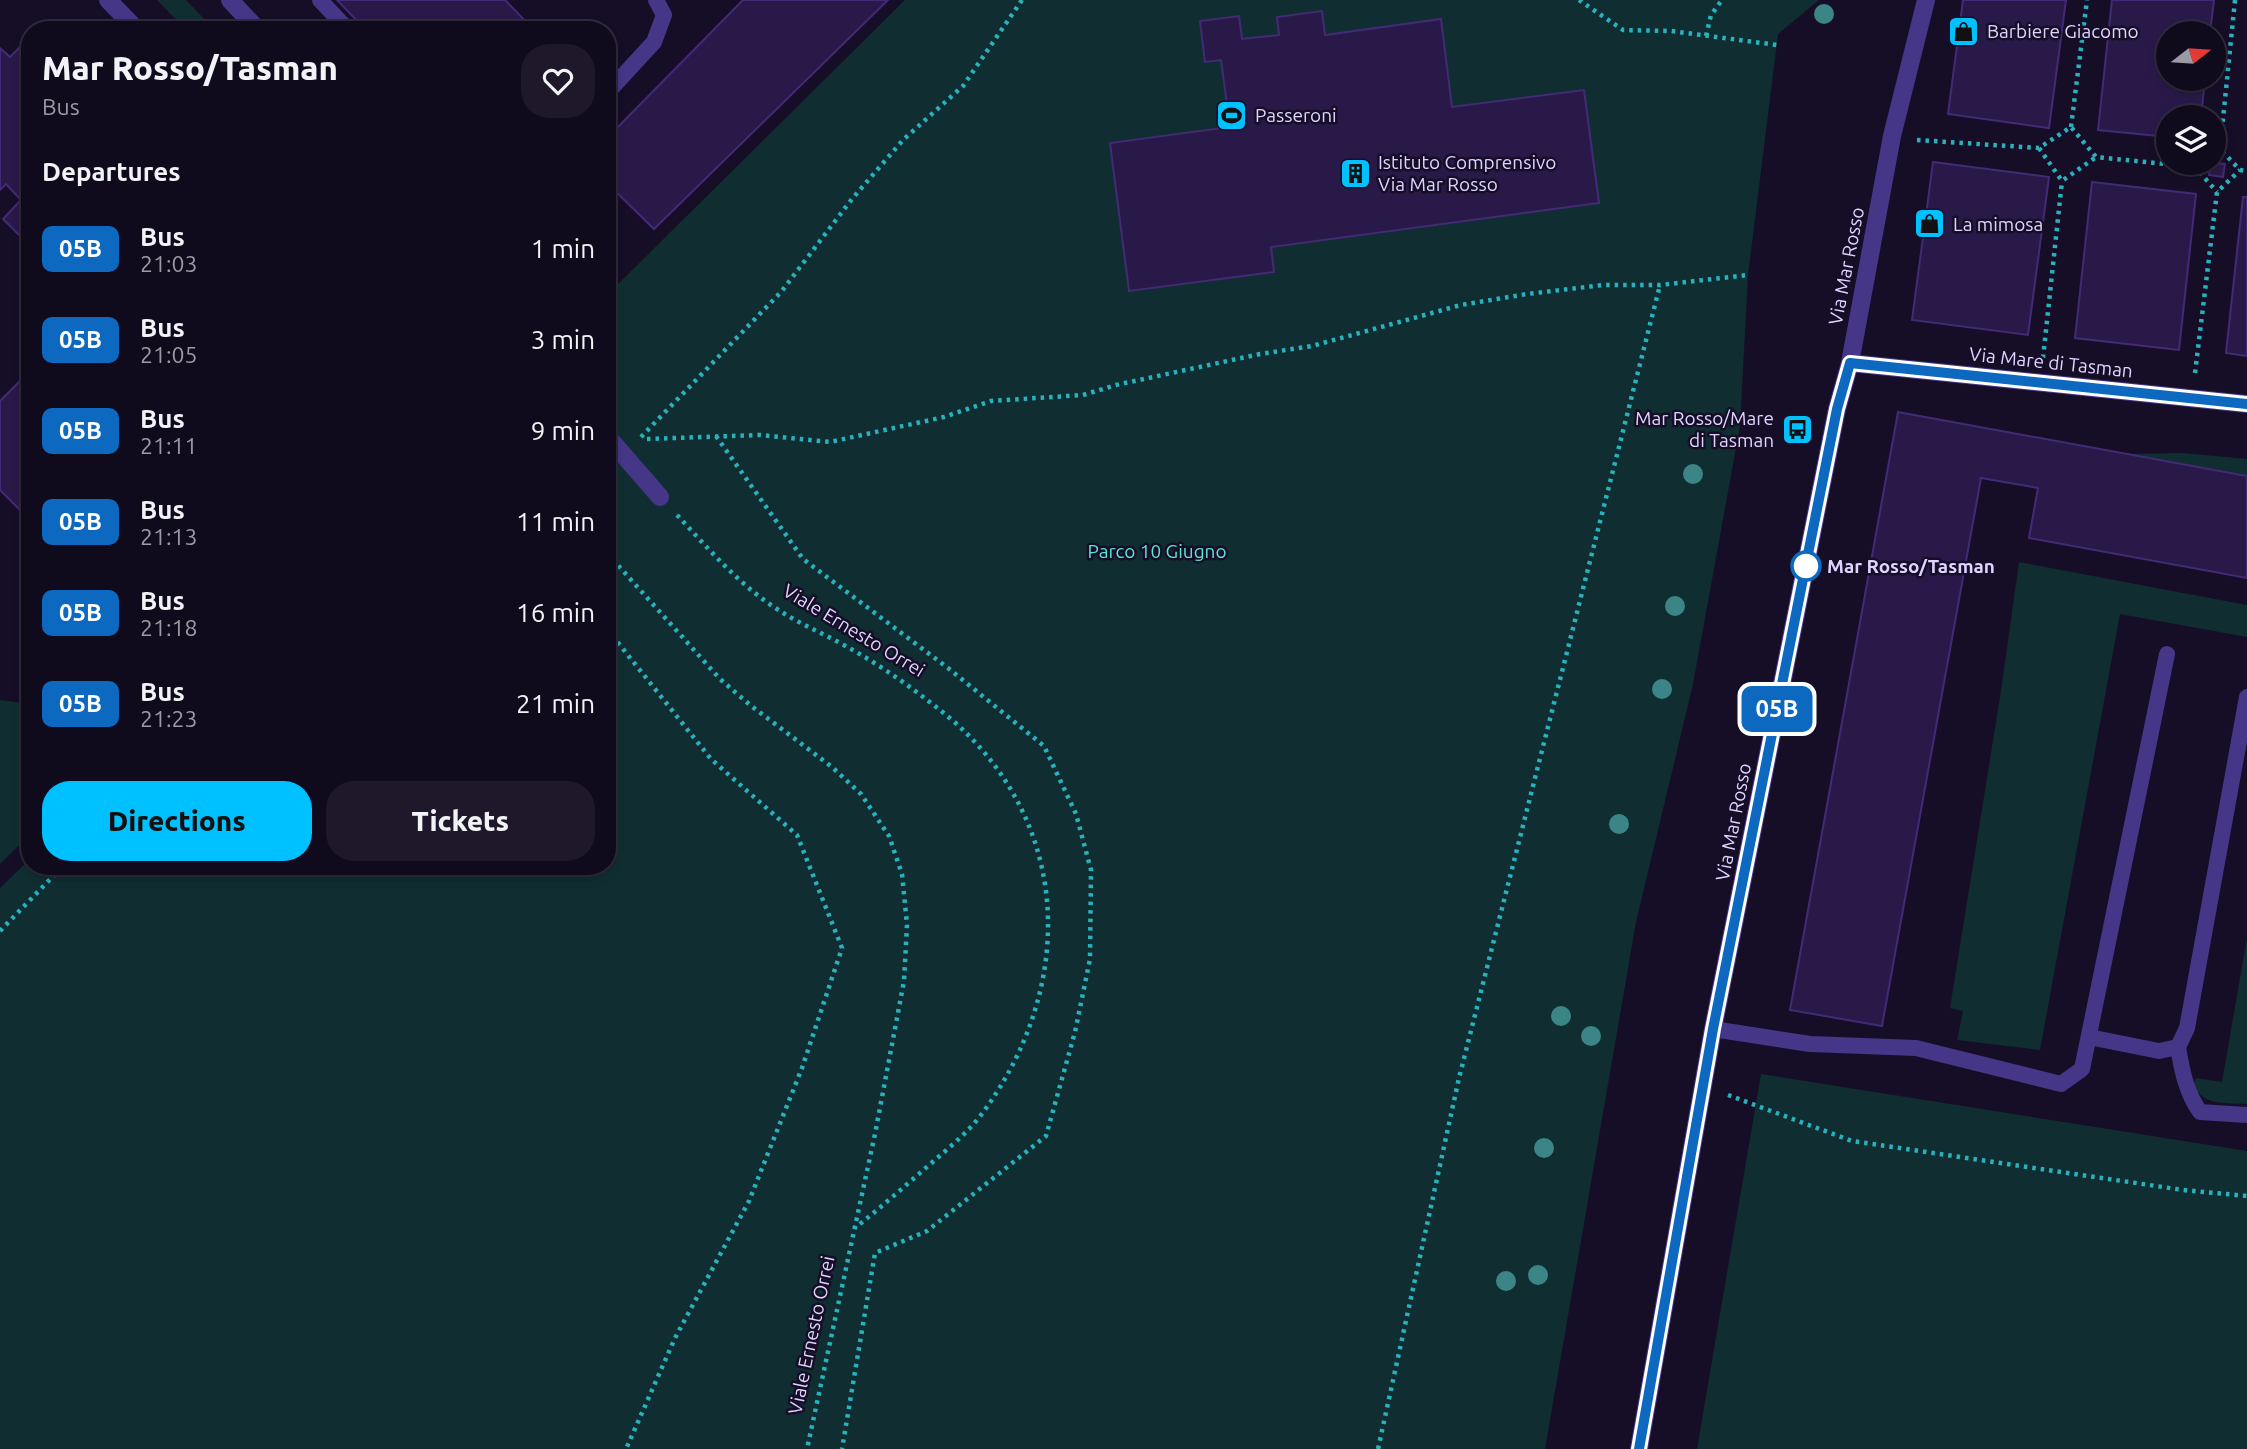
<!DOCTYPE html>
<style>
body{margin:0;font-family:Ubuntu,sans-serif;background:#1e182a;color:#f1f3f6;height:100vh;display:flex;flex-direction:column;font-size:26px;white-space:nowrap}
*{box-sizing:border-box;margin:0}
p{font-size:23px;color:#9c9aa4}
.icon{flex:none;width:38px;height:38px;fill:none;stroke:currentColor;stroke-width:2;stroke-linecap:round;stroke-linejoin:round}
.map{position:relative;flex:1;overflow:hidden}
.sheet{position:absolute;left:21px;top:21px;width:595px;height:854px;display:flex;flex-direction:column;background:#100a1d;border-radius:28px;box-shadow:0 4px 10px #0003,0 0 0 2px #302b3b}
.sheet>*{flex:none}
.badge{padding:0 14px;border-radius:10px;font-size:24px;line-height:46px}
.needle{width:46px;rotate:73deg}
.tools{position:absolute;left:2156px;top:21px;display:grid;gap:14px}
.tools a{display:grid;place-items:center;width:70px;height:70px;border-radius:50%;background:#100a1d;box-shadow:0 4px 10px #0003,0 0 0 2px #302b3b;font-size:35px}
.map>.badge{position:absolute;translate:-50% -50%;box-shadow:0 0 0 4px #fff}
h2{padding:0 21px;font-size:26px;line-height:63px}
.round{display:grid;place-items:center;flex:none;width:74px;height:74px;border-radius:28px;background:#1e182a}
.headline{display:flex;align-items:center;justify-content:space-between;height:119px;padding:0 21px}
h1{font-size:33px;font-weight:800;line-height:52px}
.primary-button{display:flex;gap:14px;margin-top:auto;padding:14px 21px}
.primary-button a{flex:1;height:80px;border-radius:28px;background:#00c1ff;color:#111;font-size:28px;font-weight:800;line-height:80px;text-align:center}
.primary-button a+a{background:#1e182a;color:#f1f3f6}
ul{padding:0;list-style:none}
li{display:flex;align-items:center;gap:21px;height:91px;padding:0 21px}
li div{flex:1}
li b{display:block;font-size:26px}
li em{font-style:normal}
li .badge{min-width:77px;font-weight:700;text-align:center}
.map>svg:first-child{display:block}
.green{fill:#102e31}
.building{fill:#291949;stroke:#432a76;stroke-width:2}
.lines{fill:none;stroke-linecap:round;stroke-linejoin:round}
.path{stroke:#29b2be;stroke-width:4.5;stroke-dasharray:3.5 5;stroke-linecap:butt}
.service{stroke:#453688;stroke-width:16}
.minor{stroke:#453688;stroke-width:18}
.tree{fill:#3b8587}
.line-casing{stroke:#fff;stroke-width:16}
.line{stroke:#0c69bf;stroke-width:10}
.stop-dot{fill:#fff;stroke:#0c69bf;stroke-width:3.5}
.labels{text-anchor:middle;stroke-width:5;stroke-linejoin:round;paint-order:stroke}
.poi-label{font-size:19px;fill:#dfd4ff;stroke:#160e27;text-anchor:start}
.street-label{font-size:19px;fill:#dfd4ff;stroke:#160e27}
.park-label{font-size:19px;fill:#59e6d6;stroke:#160e27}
.stop-label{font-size:19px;font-weight:bold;fill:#dfd4ff;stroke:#160e27;text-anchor:start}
</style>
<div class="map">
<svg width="2247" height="1449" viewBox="0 0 2247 1449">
<rect width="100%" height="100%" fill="#160e27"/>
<path class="green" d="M157 0H186L215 30H186Z
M905 0H1819L1778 34 1748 275 1740 426 1693 684 1636 922 1545 1449H0V888L30 859V866H607V295Z
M2183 453 2247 459V475L2126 454Z
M2019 562 2247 605V637L2120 614 2040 1050 1957 1040 1963 1011 1950 1008 2001 691Z
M0 700 30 704V834L0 864Z
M2247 938V1104C2227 1103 2202 1106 2194 1085L2196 1078 2222 1082Z
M1761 1074 2247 1151V1449H1697Z"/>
<path class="building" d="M337 0H505L534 30H366Z
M743 0H888L654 229 607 183V138Z
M1963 0H2066L2049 128 1948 114Z
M2112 0H2214L2210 33H2168V79H2205L2201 117H2168V137L2098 130Z
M1322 11 1325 35 1441 19 1452 107 1584 90 1599 203 1271 247 1274 272 1129 291 1110 143 1230 127 1221 60 1205 62 1200 21 1239 16 1242 39 1279 35 1277 17Z
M20 47 30 57V246L3 219 21 200 6 184 0 190V48L10 57Z
M1933 162 2049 177 2028 335 1912 320Z
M2211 163 2225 164 2223 177 2209 175Z
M2092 182 2196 194 2179 350 2075 338Z
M2243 197H2247V356L2226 353Z
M30 371V520L0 490V401Z
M1898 412 2247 476V578L2029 538 2038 488 1981 478 1882 1026 1790 1010Z"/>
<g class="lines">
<path class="path" d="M1579 0 1623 30 1671 31 1777 45
M2235 0 2220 149 2240 170 2247 171
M1706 36 1711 15 1722 0
M2071 127 2087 0
M1917 140 2039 148 2071 127 2096 157 2195 167 2217 192
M2039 148 2062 181 2096 157
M2214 153 2220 149
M2195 167 2201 163
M2043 358 2062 181
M2195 373 2217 192 2240 170
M716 436 803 559 948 668 1044 746 1076 814 1091 870 1090 959 1075 1032 1046 1136 927 1231 875 1253 842 1449
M641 437 781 292 852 199 903 140 963 86 1022 0
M647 439 760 435 830 442 944 417 991 401 1083 395 1116 385 1260 354 1312 346 1461 305 1527 294 1603 285H1660L1748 275
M677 515C708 548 738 584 777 609 798 623 820 632 842 644 881 665 917 691 951 719 1076 827 1075 993 978 1119 963 1137 945 1151 928 1166 904 1187 880 1208 855 1228
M607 553 720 679 750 705 832 767 861 794 889 836 902 874 907 925 904 981 875 1134 807 1449
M607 629 711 759 797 835 842 948 802 1068 749 1201 675 1338 626 1449
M0 931 63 866
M1728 1095 1852 1141 2183 1190 2247 1196
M1378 1449 1459 1078 1660 285"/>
<path class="service" d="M320 0 348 30
M607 93 654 42 664 15 656 0
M1713 1029 1810 1044 1916 1048 2061 1084 2082 1069 2167 654
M2089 1037 2159 1051 2178 1047 2187 1028 2247 697
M2178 1047C2182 1071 2186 1092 2200 1112L2247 1115"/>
<path class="minor" d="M108 0 137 30
M230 0 258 30
M1850 363 2247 404
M607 436 660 497
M1639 1449 1713 1029 1837 409 1850 363 1892 136 1926 0"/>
</g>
<g class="tree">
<circle cx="1824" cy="14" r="10"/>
<circle cx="1693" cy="474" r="10"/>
<circle cx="1675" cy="606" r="10"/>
<circle cx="1662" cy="689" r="10"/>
<circle cx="1619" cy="824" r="10"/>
<circle cx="1561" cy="1016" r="10"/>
<circle cx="1591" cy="1036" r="10"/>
<circle cx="1544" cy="1148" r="10"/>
<circle cx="1538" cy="1275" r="10"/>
<circle cx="1506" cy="1281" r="10"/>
</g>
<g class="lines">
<defs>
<path id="line" d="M1639 1449 1713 1029 1837 409 1850 363 2247 404"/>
</defs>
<use href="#line" class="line-casing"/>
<use href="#line" class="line"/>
</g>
<defs>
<symbol id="shop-square" viewBox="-11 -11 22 22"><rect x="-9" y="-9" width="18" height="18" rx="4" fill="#00c1ff" stroke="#160e27"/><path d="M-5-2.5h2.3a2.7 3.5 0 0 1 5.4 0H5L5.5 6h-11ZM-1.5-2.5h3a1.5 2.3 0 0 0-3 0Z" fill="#111"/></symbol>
<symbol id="stadium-square" viewBox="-11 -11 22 22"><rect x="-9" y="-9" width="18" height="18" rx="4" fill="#00c1ff" stroke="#160e27"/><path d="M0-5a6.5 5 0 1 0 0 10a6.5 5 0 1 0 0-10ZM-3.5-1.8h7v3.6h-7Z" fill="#111"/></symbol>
<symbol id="building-square" viewBox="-11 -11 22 22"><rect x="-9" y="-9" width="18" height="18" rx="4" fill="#00c1ff" stroke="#160e27"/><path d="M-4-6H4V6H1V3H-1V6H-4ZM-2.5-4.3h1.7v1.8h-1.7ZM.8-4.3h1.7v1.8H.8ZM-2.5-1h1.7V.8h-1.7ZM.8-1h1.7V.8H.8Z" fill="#111"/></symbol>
<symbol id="bus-square" viewBox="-11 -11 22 22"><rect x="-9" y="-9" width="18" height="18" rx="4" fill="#00c1ff" stroke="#160e27"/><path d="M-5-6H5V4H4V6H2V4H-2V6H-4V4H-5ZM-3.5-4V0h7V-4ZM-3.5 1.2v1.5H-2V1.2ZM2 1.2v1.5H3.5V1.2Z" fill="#111"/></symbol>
</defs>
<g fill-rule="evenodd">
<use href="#shop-square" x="1946" y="14" width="35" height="35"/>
<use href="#stadium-square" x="1214" y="98" width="35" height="35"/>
<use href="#building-square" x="1338" y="156" width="35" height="35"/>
<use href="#shop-square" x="1912" y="206" width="35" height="35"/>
<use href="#bus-square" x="1780" y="412" width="35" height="35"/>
</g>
<circle class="stop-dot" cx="1806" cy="566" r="14"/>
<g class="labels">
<g class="poi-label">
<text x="1987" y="38">Barbiere Giacomo</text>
<text x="1255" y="122">Passeroni</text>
<text x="1378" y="169">Istituto Comprensivo<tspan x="1378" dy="22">Via Mar Rosso</tspan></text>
<text x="1953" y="231">La mimosa</text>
<text x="1774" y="425" text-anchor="end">Mar Rosso/Mare<tspan x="1774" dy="22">di Tasman</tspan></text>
</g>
<g class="street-label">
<text transform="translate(1846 266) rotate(-79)" y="7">Via Mar Rosso</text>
<text transform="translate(2051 362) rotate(6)" y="7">Via Mare di Tasman</text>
<text transform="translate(854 630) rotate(31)" y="7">Viale Ernesto Orrei</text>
<text transform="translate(1733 822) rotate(-79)" y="7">Via Mar Rosso</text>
<text transform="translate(811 1335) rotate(-78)" y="7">Viale Ernesto Orrei</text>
</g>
<g class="park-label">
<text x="1157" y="558">Parco 10 Giugno</text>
</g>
<g class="stop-label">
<text x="1827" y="573">Mar Rosso/Tasman</text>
</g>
</g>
</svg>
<div class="tools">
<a><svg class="needle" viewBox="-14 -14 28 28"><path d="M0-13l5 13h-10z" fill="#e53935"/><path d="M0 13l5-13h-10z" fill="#9c9aa4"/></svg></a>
<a><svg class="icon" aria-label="layers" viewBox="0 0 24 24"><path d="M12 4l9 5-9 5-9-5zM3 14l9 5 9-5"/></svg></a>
</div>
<b class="badge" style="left:1777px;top:709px;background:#0c69bf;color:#fff">05B</b>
<section class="sheet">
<div class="headline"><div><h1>Mar Rosso/Tasman</h1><p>Bus</p></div><a class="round"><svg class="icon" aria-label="heart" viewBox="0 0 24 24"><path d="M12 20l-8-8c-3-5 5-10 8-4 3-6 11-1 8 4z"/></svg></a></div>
<h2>Departures</h2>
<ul>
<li><span class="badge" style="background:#0c69bf;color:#fff">05B</span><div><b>Bus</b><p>21:03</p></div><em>1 min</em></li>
<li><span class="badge" style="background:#0c69bf;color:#fff">05B</span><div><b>Bus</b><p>21:05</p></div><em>3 min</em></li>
<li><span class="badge" style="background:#0c69bf;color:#fff">05B</span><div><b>Bus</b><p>21:11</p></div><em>9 min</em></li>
<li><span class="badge" style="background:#0c69bf;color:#fff">05B</span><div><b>Bus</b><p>21:13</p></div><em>11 min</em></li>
<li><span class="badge" style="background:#0c69bf;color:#fff">05B</span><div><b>Bus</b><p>21:18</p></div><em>16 min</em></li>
<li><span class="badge" style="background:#0c69bf;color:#fff">05B</span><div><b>Bus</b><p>21:23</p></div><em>21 min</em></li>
</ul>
<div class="primary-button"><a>Directions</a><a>Tickets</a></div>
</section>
</div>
